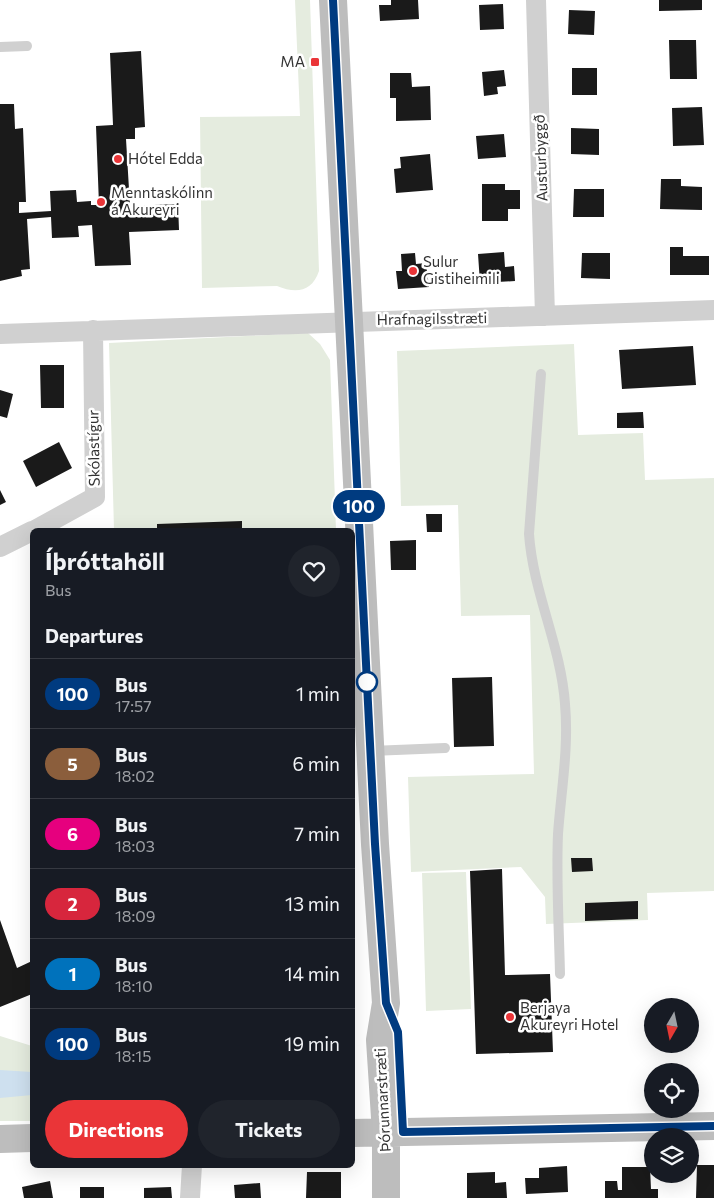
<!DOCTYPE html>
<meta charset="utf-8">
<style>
body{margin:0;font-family:Commissioner,sans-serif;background:#20242c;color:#f1f3f6;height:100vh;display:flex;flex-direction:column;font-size:19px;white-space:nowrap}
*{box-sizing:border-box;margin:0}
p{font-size:16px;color:#9ea1a6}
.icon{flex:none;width:28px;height:28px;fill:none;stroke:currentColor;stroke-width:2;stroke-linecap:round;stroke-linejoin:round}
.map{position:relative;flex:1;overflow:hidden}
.details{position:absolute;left:30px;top:528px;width:325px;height:640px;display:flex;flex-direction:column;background:#171b24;border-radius:8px;box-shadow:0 5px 20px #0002}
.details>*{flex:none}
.badge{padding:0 10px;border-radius:16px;font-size:18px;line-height:32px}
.needle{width:32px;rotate:189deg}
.controls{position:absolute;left:644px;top:998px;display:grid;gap:10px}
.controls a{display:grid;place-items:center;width:55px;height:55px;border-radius:50%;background:#171b24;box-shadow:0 5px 20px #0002;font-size:25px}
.map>.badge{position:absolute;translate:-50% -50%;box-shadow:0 0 0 2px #fff}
h2{padding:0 15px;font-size:19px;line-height:45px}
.round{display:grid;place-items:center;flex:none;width:52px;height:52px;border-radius:26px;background:#20242c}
.overview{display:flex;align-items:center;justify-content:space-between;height:85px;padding:0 15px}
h1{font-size:24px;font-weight:700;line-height:38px}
.button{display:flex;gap:10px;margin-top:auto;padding:10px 15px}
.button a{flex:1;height:58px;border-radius:30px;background:#ea3538;color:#fff;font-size:20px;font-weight:700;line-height:58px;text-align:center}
.button a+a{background:#20242c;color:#f1f3f6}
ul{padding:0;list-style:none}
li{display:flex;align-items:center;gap:15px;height:70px;padding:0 15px;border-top:1px solid #363941}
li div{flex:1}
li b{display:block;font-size:19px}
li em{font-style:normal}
li .badge{min-width:55px;font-weight:700;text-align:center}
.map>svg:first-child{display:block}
.green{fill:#e5ecdf}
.water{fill:#cee0ef}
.building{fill:#1a1a1a}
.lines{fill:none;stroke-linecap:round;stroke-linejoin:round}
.lane{stroke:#d0d0d0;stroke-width:10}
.street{stroke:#d0d0d0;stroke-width:20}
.secondary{stroke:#bdbdbd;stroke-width:28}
.line-casing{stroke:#fff;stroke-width:11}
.line{stroke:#003b80;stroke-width:8}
.poi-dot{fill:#ea3538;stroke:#fff;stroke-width:2}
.stop-dot{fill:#fff;stroke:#003b80;stroke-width:2.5}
.labels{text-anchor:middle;stroke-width:5;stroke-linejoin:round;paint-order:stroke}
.poi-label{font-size:15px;fill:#333;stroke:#fff;text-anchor:start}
.street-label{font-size:15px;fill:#333;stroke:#fff}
</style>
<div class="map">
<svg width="714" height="1198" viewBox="0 0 714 1198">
<rect width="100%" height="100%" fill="#fff"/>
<path class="green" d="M295 0H310L319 271C312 292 296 294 277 286L202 288 200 117 300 116Z
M308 333 320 344 330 360 336 530H114L109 343Z
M574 344 578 435 643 433 645 480 714 478V891L647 893 648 920 546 924 545 897 521 867 411 872 408 777 534 774 530 615 461 616 458 505 401 506 397 351Z
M466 872 471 1009 426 1011 422 873Z
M0 1036 32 1046V1121H0Z"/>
<path class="water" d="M0 1070 32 1072V1095L0 1098Z"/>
<path class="building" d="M391 0H418L419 19 380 21 379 5H391Z
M659 0H702V10L659 11Z
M503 4 504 29 480 30 479 5Z
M569 10 595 11 594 35 568 34Z
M669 40H696L697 79H670Z
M141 51 145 127 135 128V139H126L130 206 178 204 179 230 129 232 131 265 95 266 92 225 78 226 79 237 52 238 51 217 27 219 30 269 21 270 22 276 0 281V104H14L15 129 23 128 26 202H19V213L51 211 50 191 76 190 77 202 91 201V205H99L96 126 113 125 110 53Z
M572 68H597V95H572Z
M504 70 506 86 497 87 498 94 484 96 482 72Z
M390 73H411L412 87 430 86 431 120 396 121V98H390Z
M702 107 704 145 673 146 672 108Z
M571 128 599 129V155L571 154Z
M504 134 506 157 478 159 476 136Z
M430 154 433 190 396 193 394 169 401 168 400 157Z
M661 179H681V186L702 187V210L660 209Z
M482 184H505V190H520V209H508V221H482Z
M574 189H604V217H573Z
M670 247H683V256H709V275H670Z
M504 252 505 267 514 266 515 281 480 283 478 254Z
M415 253 416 264 426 263 429 287 398 289 396 271H402L401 254Z
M582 253H610V279L581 278Z
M693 346 696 385 622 389 619 350Z
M40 365H64V408H41Z
M0 390 13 394 7 418 0 416Z
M643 412 644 428H617V413Z
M59 442 72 468 36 487 23 461Z
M0 490 6 502 0 505Z
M426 514H442V532H427Z
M242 521V530H157V524Z
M416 540V570H391L390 541Z
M492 677 494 746 454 747 452 678Z
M571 858H592L593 871 572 872Z
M502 869 505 975 550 974 553 1052 476 1054 470 871Z
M638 901V919L585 921V903Z
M0 920 17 968 32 961V994L0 1007Z
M697 1165H714V1198H696Z
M567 1166 568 1192 526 1194 525 1178H539V1168Z
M622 1167H650L651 1189H658V1198H605V1181H617L618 1190H622Z
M307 1172H341V1198H306Z
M495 1172V1183L506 1182 507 1198H467V1173Z
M50 1181 53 1198H24L22 1187Z
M260 1183 261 1198H235L234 1185Z
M80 1187H104V1198H80Z
M171 1187 172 1198H144V1188Z"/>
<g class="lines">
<path class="lane" d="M0 47 27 46
M541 374 529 534C533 592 561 646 565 704 569 748 561 791 558 834 556 880 559 928 560 974
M371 751 445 748"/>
<path class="street" d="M536 0 545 316
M0 334 714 310
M35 530 95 497 93 330
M0 547 32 531
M190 1198 192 1165"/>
<path class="secondary" d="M333 0 375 844 386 1003 380 1040 386 1133V1198
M352 1133 714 1126
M0 1139 32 1138"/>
</g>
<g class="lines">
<defs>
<path id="line" d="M333 0 375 844 386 1003 398 1032 403 1132 714 1126"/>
</defs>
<use href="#line" class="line-casing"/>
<use href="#line" class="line"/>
</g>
<g class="poi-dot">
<rect x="310" y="57" width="10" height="10" rx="2.5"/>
<circle cx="118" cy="159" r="5"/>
<circle cx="101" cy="202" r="5"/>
<circle cx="413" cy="271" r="5"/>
<circle cx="510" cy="1017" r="5"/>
</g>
<circle class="stop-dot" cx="367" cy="682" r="10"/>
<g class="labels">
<g class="poi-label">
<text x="305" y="67" text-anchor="end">MA</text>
<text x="128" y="164">Hótel Edda</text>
<text x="111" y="198">Menntaskólinn<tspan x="111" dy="17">á Akureyri</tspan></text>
<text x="423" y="267">Sulur<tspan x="423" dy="17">Gistiheimili</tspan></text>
<text x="520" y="1013">Berjaya<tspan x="520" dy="17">Akureyri Hotel</tspan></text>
</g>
<g class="street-label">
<text transform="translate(541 158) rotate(-92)" y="5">Austurbyggð</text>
<text transform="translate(432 319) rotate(-1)" y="5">Hrafnagilsstræti</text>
<text transform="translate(94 448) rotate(-91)" y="5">Skólastígur</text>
<text transform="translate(383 1100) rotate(-93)" y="5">Þórunnarstræti</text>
</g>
</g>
</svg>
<div class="controls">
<a><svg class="needle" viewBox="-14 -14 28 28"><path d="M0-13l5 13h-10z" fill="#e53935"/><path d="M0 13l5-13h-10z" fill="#9ea1a6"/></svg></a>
<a><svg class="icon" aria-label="locate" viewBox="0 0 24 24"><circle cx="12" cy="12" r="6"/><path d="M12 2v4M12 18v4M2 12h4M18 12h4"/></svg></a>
<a><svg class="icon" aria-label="layers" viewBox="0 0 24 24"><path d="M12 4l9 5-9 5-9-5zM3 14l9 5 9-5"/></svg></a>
</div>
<b class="badge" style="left:359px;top:506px;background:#003b80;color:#fff">100</b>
<section class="details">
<div class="overview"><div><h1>Íþróttahöll</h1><p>Bus</p></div><a class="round"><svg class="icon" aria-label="heart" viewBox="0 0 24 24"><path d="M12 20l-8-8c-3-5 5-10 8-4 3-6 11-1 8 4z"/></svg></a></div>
<h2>Departures</h2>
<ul>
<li><span class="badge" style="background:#003b80;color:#fff">100</span><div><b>Bus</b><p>17:57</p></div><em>1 min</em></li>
<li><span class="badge" style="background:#8b5e3c;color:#fff">5</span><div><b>Bus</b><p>18:02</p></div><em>6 min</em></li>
<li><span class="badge" style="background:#e6007e;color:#fff">6</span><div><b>Bus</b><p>18:03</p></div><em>7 min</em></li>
<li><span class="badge" style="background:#d7263d;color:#fff">2</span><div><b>Bus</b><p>18:09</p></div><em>13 min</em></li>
<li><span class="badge" style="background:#0072bc;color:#fff">1</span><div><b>Bus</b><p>18:10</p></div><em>14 min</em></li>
<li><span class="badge" style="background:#003b80;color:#fff">100</span><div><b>Bus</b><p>18:15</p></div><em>19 min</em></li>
</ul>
<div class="button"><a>Directions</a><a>Tickets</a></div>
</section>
</div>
